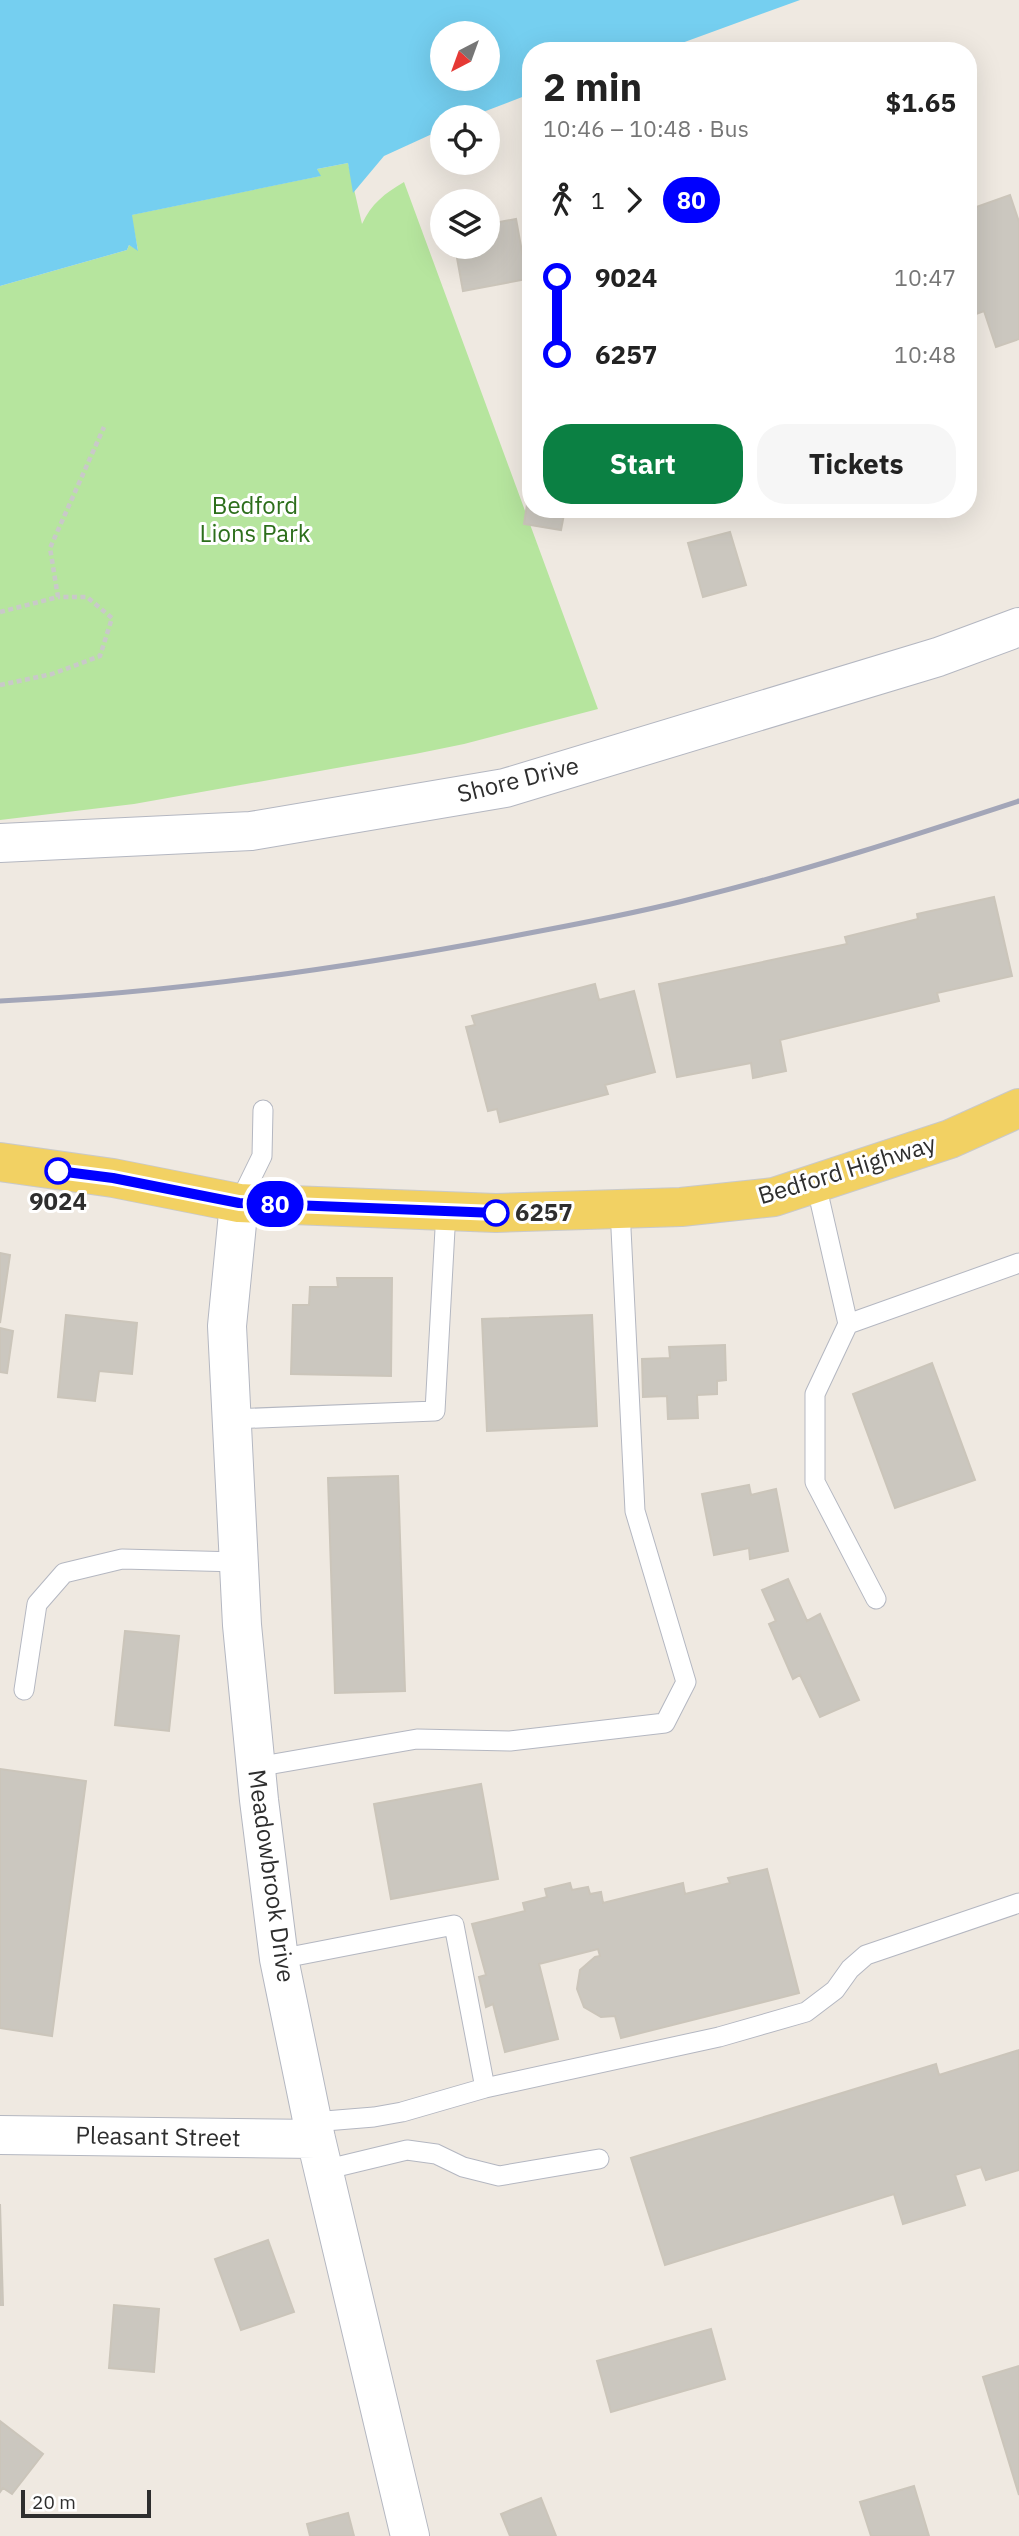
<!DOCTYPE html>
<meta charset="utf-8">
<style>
body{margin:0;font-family:"IBM Plex Sans",sans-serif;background:#f6f6f6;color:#222;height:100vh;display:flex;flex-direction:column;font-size:26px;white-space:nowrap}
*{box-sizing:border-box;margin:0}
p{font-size:23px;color:#767676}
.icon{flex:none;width:38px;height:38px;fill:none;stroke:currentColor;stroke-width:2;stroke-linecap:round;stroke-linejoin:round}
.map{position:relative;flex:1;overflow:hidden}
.details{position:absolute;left:522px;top:42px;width:455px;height:476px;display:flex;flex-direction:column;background:#fff;border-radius:28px;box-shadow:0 7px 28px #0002}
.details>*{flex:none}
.badge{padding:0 14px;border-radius:23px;font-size:24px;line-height:46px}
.needle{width:46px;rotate:221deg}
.controls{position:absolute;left:430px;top:21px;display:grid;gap:14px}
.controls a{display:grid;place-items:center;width:70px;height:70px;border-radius:50%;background:#fff;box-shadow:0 7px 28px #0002;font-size:35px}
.scale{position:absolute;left:21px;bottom:18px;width:130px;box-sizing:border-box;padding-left:7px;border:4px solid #2e2e2e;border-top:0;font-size:19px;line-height:24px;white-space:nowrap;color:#2e2e2e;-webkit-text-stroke:5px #fff;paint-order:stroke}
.map>.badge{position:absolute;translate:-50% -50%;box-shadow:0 0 0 4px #fff}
.legs{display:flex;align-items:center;gap:10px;height:77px;padding:0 21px;font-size:23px}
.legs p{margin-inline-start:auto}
.headline{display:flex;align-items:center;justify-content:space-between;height:119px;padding:0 21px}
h1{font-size:38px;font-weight:700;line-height:52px}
.button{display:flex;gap:14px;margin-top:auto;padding:14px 21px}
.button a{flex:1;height:80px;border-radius:28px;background:#0b8043;color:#fff;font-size:28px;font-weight:700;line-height:80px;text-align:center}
.button a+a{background:#f6f6f6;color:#222}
ul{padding:0 21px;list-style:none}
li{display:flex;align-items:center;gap:24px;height:77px;font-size:26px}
li i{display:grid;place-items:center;width:10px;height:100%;margin:0 9px;background:currentColor}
li i::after{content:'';width:18px;height:18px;margin:-9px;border:5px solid;border-radius:50%;background:#fff}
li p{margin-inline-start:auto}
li:first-child i{background:linear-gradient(#0000 50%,currentColor 0)}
li:last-child i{background:linear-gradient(currentColor 50%,#0000 0)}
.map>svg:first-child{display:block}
.green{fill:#b6e59e}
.water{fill:#75cff0;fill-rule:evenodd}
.building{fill:#cbc7bf;stroke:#cbc5ba;stroke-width:2}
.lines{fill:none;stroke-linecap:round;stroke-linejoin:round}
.lane-casing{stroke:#b4b7c1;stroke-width:21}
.street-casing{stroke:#b4b7c1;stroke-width:40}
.primary-casing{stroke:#c9c9c9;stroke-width:40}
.path{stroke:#c9c9c9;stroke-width:4.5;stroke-dasharray:5 3.5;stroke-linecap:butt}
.lane{stroke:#fff;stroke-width:19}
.street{stroke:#fff;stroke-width:38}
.primary{stroke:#f2d163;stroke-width:38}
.rail{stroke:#a3a6b8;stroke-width:5}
.line-1-casing{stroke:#fff;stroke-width:16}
.line-1{stroke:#00f;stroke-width:10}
.stop-1-dot{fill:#fff;stroke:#00f;stroke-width:3.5}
.labels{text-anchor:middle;stroke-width:6;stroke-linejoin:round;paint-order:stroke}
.park-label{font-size:24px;fill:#2c6e1b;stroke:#fff}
.street-label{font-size:24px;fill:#2e2e2e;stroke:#fff}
.stop-label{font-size:24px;font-weight:bold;fill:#2e2e2e;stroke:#fff}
</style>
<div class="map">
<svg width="1019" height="2536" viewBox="0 0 1019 2536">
<rect width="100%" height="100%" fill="#efe9e1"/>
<path class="green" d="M348 163 362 224C371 204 385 193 404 182L598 709 464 744 415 754 134 804 0 820V286L127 250 129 245 138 250 131 215 320 176 317 169Z"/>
<path class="water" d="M0 0H800L660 51H530V94L470 117H443V129L384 156 353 193 348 163 317 169 321 176 132 215 138 251 129 245 127 250 0 286ZM443 33H488V79H443Z"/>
<path class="building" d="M1010 195 1019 222V339L996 347 984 311 968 317V210Z
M516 219 527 279 463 291 455 247H488V224Z
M530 485V509H565L561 530 524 524Z
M730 532 746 585 703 597 688 543Z
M994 897 1012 976 937 993 939 1001 780 1040 786 1071 753 1078 751 1063 677 1077 659 984 847 944 845 937 918 919 917 914Z
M595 984 599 1000 634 991 655 1072 605 1085 608 1094 500 1122 497 1109 488 1111 466 1027 475 1025 472 1016Z
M0 1253 10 1255 0 1323Z
M337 1278H392L391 1376 291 1374 293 1305H309L310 1287H338Z
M66 1315 137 1323 132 1374 99 1371 95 1401 58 1397Z
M592 1315 597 1426 487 1431 482 1319Z
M0 1328 13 1331 7 1373 0 1372Z
M725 1345 726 1380 717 1381V1394L697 1395 698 1418 668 1419 667 1396 643 1397 642 1359 670 1358 669 1347Z
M932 1363 975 1480 895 1508 853 1394Z
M398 1476 405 1691 335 1693 328 1478Z
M749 1485 751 1495 776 1489 788 1551 750 1559 749 1548 714 1555 702 1494Z
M788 1579 807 1621 820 1614 859 1700 820 1717 800 1675 793 1679 769 1624 776 1621 762 1590Z
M125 1631 179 1636 169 1731 115 1725Z
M0 1769 86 1781 52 2036 0 2028Z
M481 1784 498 1879 391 1899 374 1804Z
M767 1869 799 1993 621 2038 615 2016 601 2017 584 2007 577 1989 580 1970 595 1957 600 1956 598 1949 539 1964 558 2039 505 2052 493 2004 486 2007 479 1977 486 1975 472 1924 525 1911 523 1903 547 1897 545 1889 570 1883 572 1890 588 1887 590 1894 601 1892 603 1903 683 1883 685 1894 730 1883 728 1878Z
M1019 2050V2170L986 2180 981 2167 955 2175 965 2205 903 2224 894 2194 665 2265 631 2158 936 2064 939 2075Z
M0 2204 3 2305H0Z
M268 2240 294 2312 241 2330 215 2259Z
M114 2305 159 2309 154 2372 109 2368Z
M711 2329 725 2379 611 2412 597 2361Z
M1019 2366V2495L983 2377Z
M0 2421 43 2454 12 2494 3 2488 0 2492Z
M914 2486 929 2536H871L860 2502Z
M541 2498 556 2536H510L501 2514Z
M348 2513 354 2536H310L307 2524Z"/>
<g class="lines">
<defs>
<path id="lane" d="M816 1184 848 1324 1019 1263
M239 1203 262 1156 263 1110
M848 1324 815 1394V1482L876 1599
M232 1419 435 1411 446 1211
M24 1690 37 1604 64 1573 122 1559 239 1562
M256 1767 417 1739 510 1741 665 1723 686 1682 635 1511 620 1209
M279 1959 454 1925 485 2088
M313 2122 374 2117 402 2112 485 2088 719 2037 806 2012 835 1990 850 1969 866 1955 1019 1903
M324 2170 407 2150 436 2154 463 2167 499 2176 599 2159"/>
<path id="street" d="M0 843 251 831 505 788 938 657 1019 627
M239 1203 227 1326 242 1625 259 1800 279 1959 316 2139 410 2536
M0 2135 316 2139"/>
<path id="primary" d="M0 1162 113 1178 239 1203 496 1213 681 1207 774 1197 950 1139 1019 1108"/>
</defs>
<use href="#lane" class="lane-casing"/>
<use href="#street" class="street-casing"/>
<use href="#primary" class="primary-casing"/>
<path class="path" d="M0 612 58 597 50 548 104 427
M0 685 52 674 100 656 112 618 87 597H58"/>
<use href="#lane" class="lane"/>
<use href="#street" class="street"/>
<use href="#primary" class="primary"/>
<path class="rail" d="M0 1001C171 993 341 969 509 937 571 925 634 914 695 898 805 871 912 836 1019 801"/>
</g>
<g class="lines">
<defs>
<path id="line-1" d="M58 1171 113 1178 239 1203 496 1213"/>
</defs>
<use href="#line-1" class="line-1-casing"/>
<use href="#line-1" class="line-1"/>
</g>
<g class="stop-1-dot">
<circle cx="58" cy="1171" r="12"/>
<circle cx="496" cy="1213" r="12"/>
</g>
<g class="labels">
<g class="park-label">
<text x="255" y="514">Bedford<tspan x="255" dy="28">Lions Park</tspan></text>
</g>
<g class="street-label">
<text transform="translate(518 780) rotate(-14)" y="8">Shore Drive</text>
<text transform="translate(847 1170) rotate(-17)" y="8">Bedford Highway</text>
<text transform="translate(271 1876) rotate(82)" y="8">Meadowbrook Drive</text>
<text transform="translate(158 2137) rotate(1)" y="8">Pleasant Street</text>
</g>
<g class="stop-label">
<text x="58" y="1210">9024</text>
<text x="515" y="1221" text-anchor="start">6257</text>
</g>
</g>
</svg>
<div class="controls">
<a><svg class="needle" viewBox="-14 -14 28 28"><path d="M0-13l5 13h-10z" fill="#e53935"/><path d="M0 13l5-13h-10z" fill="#767676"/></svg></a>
<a><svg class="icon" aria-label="locate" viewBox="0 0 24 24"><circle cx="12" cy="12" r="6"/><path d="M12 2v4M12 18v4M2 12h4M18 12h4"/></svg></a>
<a><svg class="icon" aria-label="layers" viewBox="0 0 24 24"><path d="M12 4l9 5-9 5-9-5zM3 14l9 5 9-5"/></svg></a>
</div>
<div class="scale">20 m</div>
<b class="badge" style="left:275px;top:1204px;background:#00f;color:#fff">80</b>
<section class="details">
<div class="headline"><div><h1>2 min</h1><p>10:46 – 10:48 · Bus</p></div><b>$1.65</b></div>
<div class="legs"><svg class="icon" aria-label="walk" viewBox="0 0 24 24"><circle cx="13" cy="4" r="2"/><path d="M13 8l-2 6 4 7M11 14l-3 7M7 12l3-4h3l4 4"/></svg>1<svg class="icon" aria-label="forward" viewBox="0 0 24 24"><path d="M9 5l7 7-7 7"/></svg><b class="badge" style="background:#00f;color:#fff">80</b></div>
<ul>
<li><i style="color:#00f"></i><b>9024</b><p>10:47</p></li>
<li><i style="color:#00f"></i><b>6257</b><p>10:48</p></li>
</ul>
<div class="button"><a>Start</a><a>Tickets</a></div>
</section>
</div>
